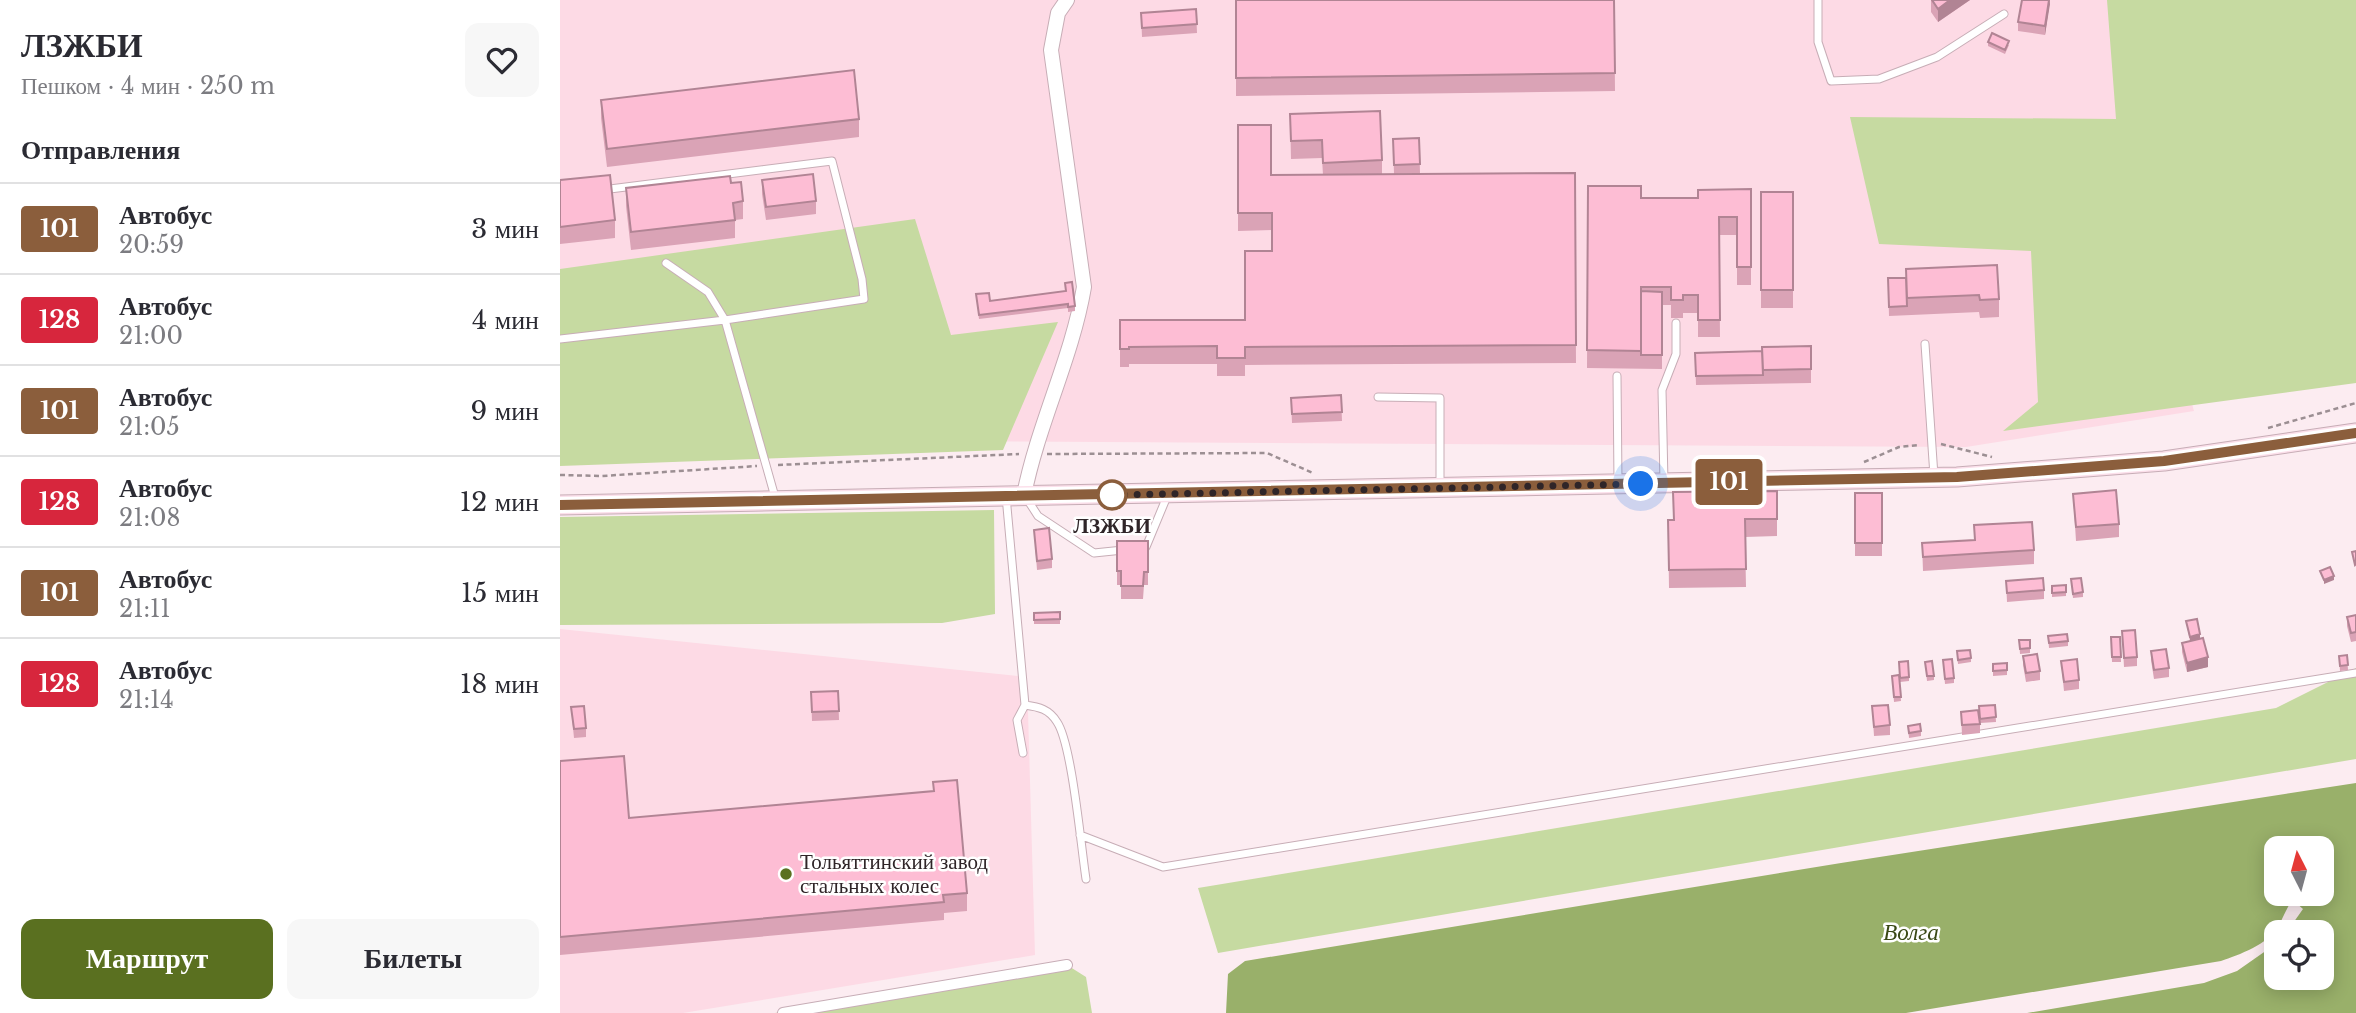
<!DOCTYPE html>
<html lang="ru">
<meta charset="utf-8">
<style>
body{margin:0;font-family:"Libre Baskerville",serif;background:#f7f7f7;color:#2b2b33;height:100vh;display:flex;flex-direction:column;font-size:26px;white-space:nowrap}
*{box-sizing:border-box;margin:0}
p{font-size:23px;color:#7c7c81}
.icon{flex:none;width:38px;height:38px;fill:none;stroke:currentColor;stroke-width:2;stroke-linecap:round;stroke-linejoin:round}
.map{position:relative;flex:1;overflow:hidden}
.side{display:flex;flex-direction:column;background:#fff;width:560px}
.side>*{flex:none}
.badge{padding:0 14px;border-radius:5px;font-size:24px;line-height:46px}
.needle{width:46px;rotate:354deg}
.buttons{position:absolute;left:1704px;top:836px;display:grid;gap:14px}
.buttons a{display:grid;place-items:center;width:70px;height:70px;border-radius:14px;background:#fff;box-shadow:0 4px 18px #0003;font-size:35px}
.you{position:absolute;width:35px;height:35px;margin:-18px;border:5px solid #fff;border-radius:50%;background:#1a73e8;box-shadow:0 0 0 10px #1a73e833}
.map>.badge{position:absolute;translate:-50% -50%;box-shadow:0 0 0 4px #fff}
h2{padding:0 21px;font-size:26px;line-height:63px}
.round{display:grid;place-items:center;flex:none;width:74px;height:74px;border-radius:14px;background:#f7f7f7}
.summary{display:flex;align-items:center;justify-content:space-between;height:119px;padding:0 21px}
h1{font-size:33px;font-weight:600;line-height:52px}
.cta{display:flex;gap:14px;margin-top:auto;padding:14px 21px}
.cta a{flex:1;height:80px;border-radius:14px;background:#5a7020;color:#fff;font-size:28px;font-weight:600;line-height:80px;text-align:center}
.cta a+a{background:#f7f7f7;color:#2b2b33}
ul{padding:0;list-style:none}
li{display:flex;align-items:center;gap:21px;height:91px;padding:0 21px;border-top:2px solid #e1e1e2}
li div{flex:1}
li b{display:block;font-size:26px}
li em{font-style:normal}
li .badge{min-width:77px;font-weight:700;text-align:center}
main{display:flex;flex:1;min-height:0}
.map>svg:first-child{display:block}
.built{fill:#fddae5}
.green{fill:#c6daa1}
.water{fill:#99b06a;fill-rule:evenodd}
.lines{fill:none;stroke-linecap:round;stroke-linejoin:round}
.service-casing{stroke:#c7adb6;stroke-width:9}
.pedestrian-casing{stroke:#c7adb6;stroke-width:12}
.minor-casing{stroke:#c7adb6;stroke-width:16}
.secondary-casing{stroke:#c7adb6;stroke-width:21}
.path{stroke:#9c8f93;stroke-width:2.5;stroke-dasharray:5 3.5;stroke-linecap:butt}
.service{stroke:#fff;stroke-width:7}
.pedestrian{stroke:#fff;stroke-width:10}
.minor{stroke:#fff;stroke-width:14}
.secondary{stroke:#fce0eb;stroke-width:19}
.wall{fill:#daa3b6}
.shaded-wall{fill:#b18494}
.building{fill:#fdbdd4;stroke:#b18494;stroke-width:2}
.line-casing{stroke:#fff;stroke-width:16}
.line{stroke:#8b5e3c;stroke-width:10}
.walk{stroke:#2f2528;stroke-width:7;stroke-dasharray:0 12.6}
.stop-dot{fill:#fff;stroke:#8b5e3c;stroke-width:3.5}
.poi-dot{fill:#5a7020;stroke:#fff;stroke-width:2.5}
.labels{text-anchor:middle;stroke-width:5;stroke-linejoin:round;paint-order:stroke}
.stop-label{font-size:21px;font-weight:bold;fill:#2f2528;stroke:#fff}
.poi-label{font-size:21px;fill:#2f2528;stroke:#fff;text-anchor:start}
.water-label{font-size:23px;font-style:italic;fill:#3a4915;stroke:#fff}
</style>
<main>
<section class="side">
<div class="summary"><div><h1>ЛЗЖБИ</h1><p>Пешком · 4 мин · 250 m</p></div><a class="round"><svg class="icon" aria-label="heart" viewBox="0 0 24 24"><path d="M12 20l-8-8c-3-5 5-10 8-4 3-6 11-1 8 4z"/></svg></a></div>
<h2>Отправления</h2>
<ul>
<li><span class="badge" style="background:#8b5e3c;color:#fff">101</span><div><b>Автобус</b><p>20:59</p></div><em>3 мин</em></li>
<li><span class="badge" style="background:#d7263d;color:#fff">128</span><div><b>Автобус</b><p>21:00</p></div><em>4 мин</em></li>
<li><span class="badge" style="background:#8b5e3c;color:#fff">101</span><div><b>Автобус</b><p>21:05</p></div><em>9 мин</em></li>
<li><span class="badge" style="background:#d7263d;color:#fff">128</span><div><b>Автобус</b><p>21:08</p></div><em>12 мин</em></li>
<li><span class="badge" style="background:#8b5e3c;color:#fff">101</span><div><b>Автобус</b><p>21:11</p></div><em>15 мин</em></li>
<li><span class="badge" style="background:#d7263d;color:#fff">128</span><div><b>Автобус</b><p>21:14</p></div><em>18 мин</em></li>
</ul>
<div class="cta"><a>Маршрут</a><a>Билеты</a></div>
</section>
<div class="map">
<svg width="1796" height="1013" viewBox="0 0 1796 1013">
<rect width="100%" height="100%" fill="#fcecf1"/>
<path class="built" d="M0 0H1577L1624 376 1634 411 1406 447 0 439Z
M0 629 467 677 475 955 123 1013H0Z"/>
<path class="green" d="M1547 0H1796V383L1443 431 1478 402 1471 251 1319 244 1290 117 1556 119Z
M355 219 391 335 498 322 443 450 0 466V269Z
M434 510 435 614 382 623 0 625V517Z
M1796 668V759L658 953 638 888 1716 708Z
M507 965 526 977 532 1013H215Z"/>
<path class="water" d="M1796 783V1013H1467L1644 983 1677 971 1717 943V978H1762V933H1726L1743 909 1735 902H1731C1725 911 1723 918 1718 927 1708 944 1679 955 1661 961L1346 1013H666L668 974 685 961 1281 863ZM1717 849H1762V894H1717Z"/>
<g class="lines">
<defs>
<path id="service" d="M1258 0V42L1271 81 1319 79 1377 57 1444 14
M42 190 272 161 302 279 304 299 165 320 215 497
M0 339 165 320 148 292 106 263
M1365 344 1374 476
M1057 376 1058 483
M818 397 880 398V487
M1104 482 1102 390 1116 354V323
M446 496 465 705 457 720 463 753
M467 499 478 516 534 553 563 550
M582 548 586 547 608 494
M465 705C479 707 489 709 497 722 512 744 521 847 526 879
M520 835 603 867 1796 673"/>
<path id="pedestrian" d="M223 1013 507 965"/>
<path id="minor" d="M464 495C478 424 512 358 524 287L491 50 498 13 507 0"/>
<path id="secondary" d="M0 505 1397 477 1604 461 1796 433"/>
</defs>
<use href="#service" class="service-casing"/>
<use href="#pedestrian" class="pedestrian-casing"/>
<use href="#minor" class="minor-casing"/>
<use href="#secondary" class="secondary-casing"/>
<path class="path" d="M1708 428 1796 403
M1381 444 1432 457
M487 454 707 453 753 473
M1304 462 1339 447 1360 445
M218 465 459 454
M0 475 42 476 197 466"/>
<use href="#service" class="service"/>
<use href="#pedestrian" class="pedestrian"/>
<use href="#minor" class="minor"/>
<use href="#secondary" class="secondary"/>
</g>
<path class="wall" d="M676 0H1054L1055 91 676 96Z
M1371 0H1410L1378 22 1371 12Z
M1490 0 1485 35 1458 31V22Z
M636 9 637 33 582 37 581 13Z
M1428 42 1449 45 1445 54 1428 46Z
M41 100 299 119V137L47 167 41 118Z
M730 114 822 160V175L1015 173 1016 363 685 365V376H657V364H569V367H560V320H685L712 251V230L678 231V125L711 175H763L762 158 731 159Z
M859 138 860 173 834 174 833 139Z
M0 180 55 220V238L0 244Z
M202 180 256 201V214L206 220 202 194Z
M171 183 183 201V219L175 220V238L71 250 66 206V188Z
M1028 186 1081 198H1138L1191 189V285H1177V235H1159L1160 337H1138V313H1123V318H1111V305H1102V369L1027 368Z
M1201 192H1233V308H1201Z
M1328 278H1346L1439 299V317L1420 318 1419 312 1329 316Z
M505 283 515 306V311L508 312V308L419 319 416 294 430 301 505 291Z
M1251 346V383L1136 385 1135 353 1202 351Z
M781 395 782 421 732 423 731 398Z
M1217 491V536L1185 537 1186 587 1109 588 1108 520H1114Z
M1295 493H1322V556H1295Z
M1513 494 1559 524V537L1516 541Z
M1414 525 1474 550V564L1363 571 1362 543 1414 540Z
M474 530 492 559V568L477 570Z
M557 541H588V585H584L583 599H561V585H557Z
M1511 579 1523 592V597L1513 598Z
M1446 581 1484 590V599L1447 602Z
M1506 585V596L1492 597V586Z
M500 612V624H474V613Z
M1796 615V641L1791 642 1787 626V617Z
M1626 621 1640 639 1648 667 1627 672 1622 652V643L1630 641Z
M1562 631 1577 657V666L1564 667Z
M1488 636 1508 641V646L1489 648Z
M1551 637H1560L1561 662H1552Z
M1459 640H1470V653L1460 654Z
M1397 651 1411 658V662L1398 664Z
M1591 651 1609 668V677L1594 679 1591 660Z
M1787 655 1788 670 1780 671 1779 656Z
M1463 656 1480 671V680L1466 682 1463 665Z
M1383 660 1394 678V683L1385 684Z
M1501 661 1519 680V689L1504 691Z
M1365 662 1374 676V680L1367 681Z
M1447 663V675L1433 676V664Z
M1339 666 1349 677V681L1340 682Z
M1339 675 1341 701 1334 702 1332 676Z
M278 691 279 720 252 721 251 692Z
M1435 705 1436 722 1420 723 1419 706Z
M1312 706 1330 725V735L1314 736Z
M11 707 26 728V737L14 738Z
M1401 712 1420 724V733L1402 735Z
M1348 726 1361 731V736L1349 738Z
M0 761 69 818 373 791V782L407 893V911L384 913V920L0 955Z"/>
<path class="shaded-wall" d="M1390 0H1410L1378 22V9Z
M1489 0 1490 4 1485 35V26Z
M1774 576V580L1764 584V580Z
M1640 634V639L1630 641V637Z
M1648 657V667L1627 672V663Z"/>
<path class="building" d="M676 0H1054L1055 73 676 78Z
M1372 0H1390L1378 9Z
M1462 0H1489L1485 26 1458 22Z
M636 9 637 24 582 28 581 13Z
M1432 33 1449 41 1445 50 1428 42Z
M294 70 299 119 47 149 41 100Z
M820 111 822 160 763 163 762 140 731 141 730 114Z
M678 125H711V175L1015 173 1016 345 685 347V358H657V346L569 347V349H560V320H685V251H712V213H678Z
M859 138 860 164 834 165 833 139Z
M253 174 256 201 206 207 202 180Z
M50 175 55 220 0 227V180Z
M170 176 171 183 181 182 183 201 173 203 175 220 71 232 66 188Z
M1028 186H1081V198H1138V190L1191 189V267H1177V217H1159L1160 320H1138V295H1123V300H1111V287H1081V351L1027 350Z
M1201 192H1233V290H1201Z
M1437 265 1439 299 1420 300 1419 295 1347 298 1346 269Z
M1328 278H1346L1347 306 1329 307Z
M512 282 515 306 508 307V304L419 315 416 294 429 293 430 301 506 291 505 283Z
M1081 291 1102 292V355H1081Z
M1251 346V369L1203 370 1202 347Z
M1202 351 1203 375 1136 376 1135 353Z
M781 395 782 412 732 414 731 398Z
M1556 490 1559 524 1516 527 1513 494Z
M1217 491V519H1185L1186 569 1109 570 1108 520H1114L1113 492Z
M1295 493H1322V543H1295Z
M1472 522 1474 550 1363 557 1362 543 1415 540 1414 525Z
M489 528 492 559 477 561 474 530Z
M557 541H588V572H584L583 586H561V571H557Z
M1796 551V564L1795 565 1792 552Z
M1770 567 1774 576 1764 580 1760 571Z
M1483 578 1484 590 1447 593 1446 581Z
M1521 578 1523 592 1513 594 1511 579Z
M1506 585V592L1492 593V586Z
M500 612V619L474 620V613Z
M1796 615V632L1791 633 1787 617Z
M1637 619 1640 634 1630 637 1626 621Z
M1575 630 1577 657 1564 658 1562 631Z
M1507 634 1508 641 1489 643 1488 636Z
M1551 637H1560L1561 657H1552Z
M1643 638 1648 657 1627 663 1622 643Z
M1459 640H1470V648L1460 649Z
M1606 649 1609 668 1594 670 1591 651Z
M1410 650 1411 658 1398 660 1397 651Z
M1477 654 1480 671 1466 673 1463 656Z
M1787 655 1788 665 1780 666 1779 656Z
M1392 659 1394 678 1385 679 1383 660Z
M1517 659 1519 680 1504 682 1501 661Z
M1348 661 1349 677 1340 678 1339 662Z
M1372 661 1374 676H1367L1365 662Z
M1447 663V670L1433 671V664Z
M1339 675 1341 697H1334L1332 676Z
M278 691 279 711 252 712 251 692Z
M1328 705 1330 725 1314 727 1312 706Z
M1435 705 1436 717 1420 719 1419 706Z
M24 706 26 728 14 729 11 707Z
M1418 710 1420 724 1402 725 1401 712Z
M1360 724 1361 731 1349 733 1348 726Z
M64 756 69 818 374 791 373 782 397 780 407 893 383 895 384 902 0 937V761Z"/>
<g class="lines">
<defs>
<path id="line" d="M0 505 1397 477 1604 461 1796 433"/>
</defs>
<use href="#line" class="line-casing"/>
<use href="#line" class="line"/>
<path class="walk" d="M552 495 1081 484"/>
</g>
<circle class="stop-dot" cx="552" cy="495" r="14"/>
<circle class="poi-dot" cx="226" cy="874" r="7"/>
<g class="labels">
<g class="stop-label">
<text x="552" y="533">ЛЗЖБИ</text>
</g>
<g class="poi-label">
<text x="240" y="869">Тольяттинский завод<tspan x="240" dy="24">стальных колес</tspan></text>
</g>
<g class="water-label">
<text x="1351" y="940">Волга</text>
</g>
</g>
</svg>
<div class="buttons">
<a><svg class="needle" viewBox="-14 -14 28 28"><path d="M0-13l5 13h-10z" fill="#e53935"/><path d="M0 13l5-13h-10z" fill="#7c7c81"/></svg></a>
<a><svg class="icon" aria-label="locate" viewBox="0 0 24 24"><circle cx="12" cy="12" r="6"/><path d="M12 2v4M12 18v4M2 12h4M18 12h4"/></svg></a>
</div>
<div class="you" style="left:1081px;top:484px"></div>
<b class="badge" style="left:1169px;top:482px;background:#8b5e3c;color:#fff">101</b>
</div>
</main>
